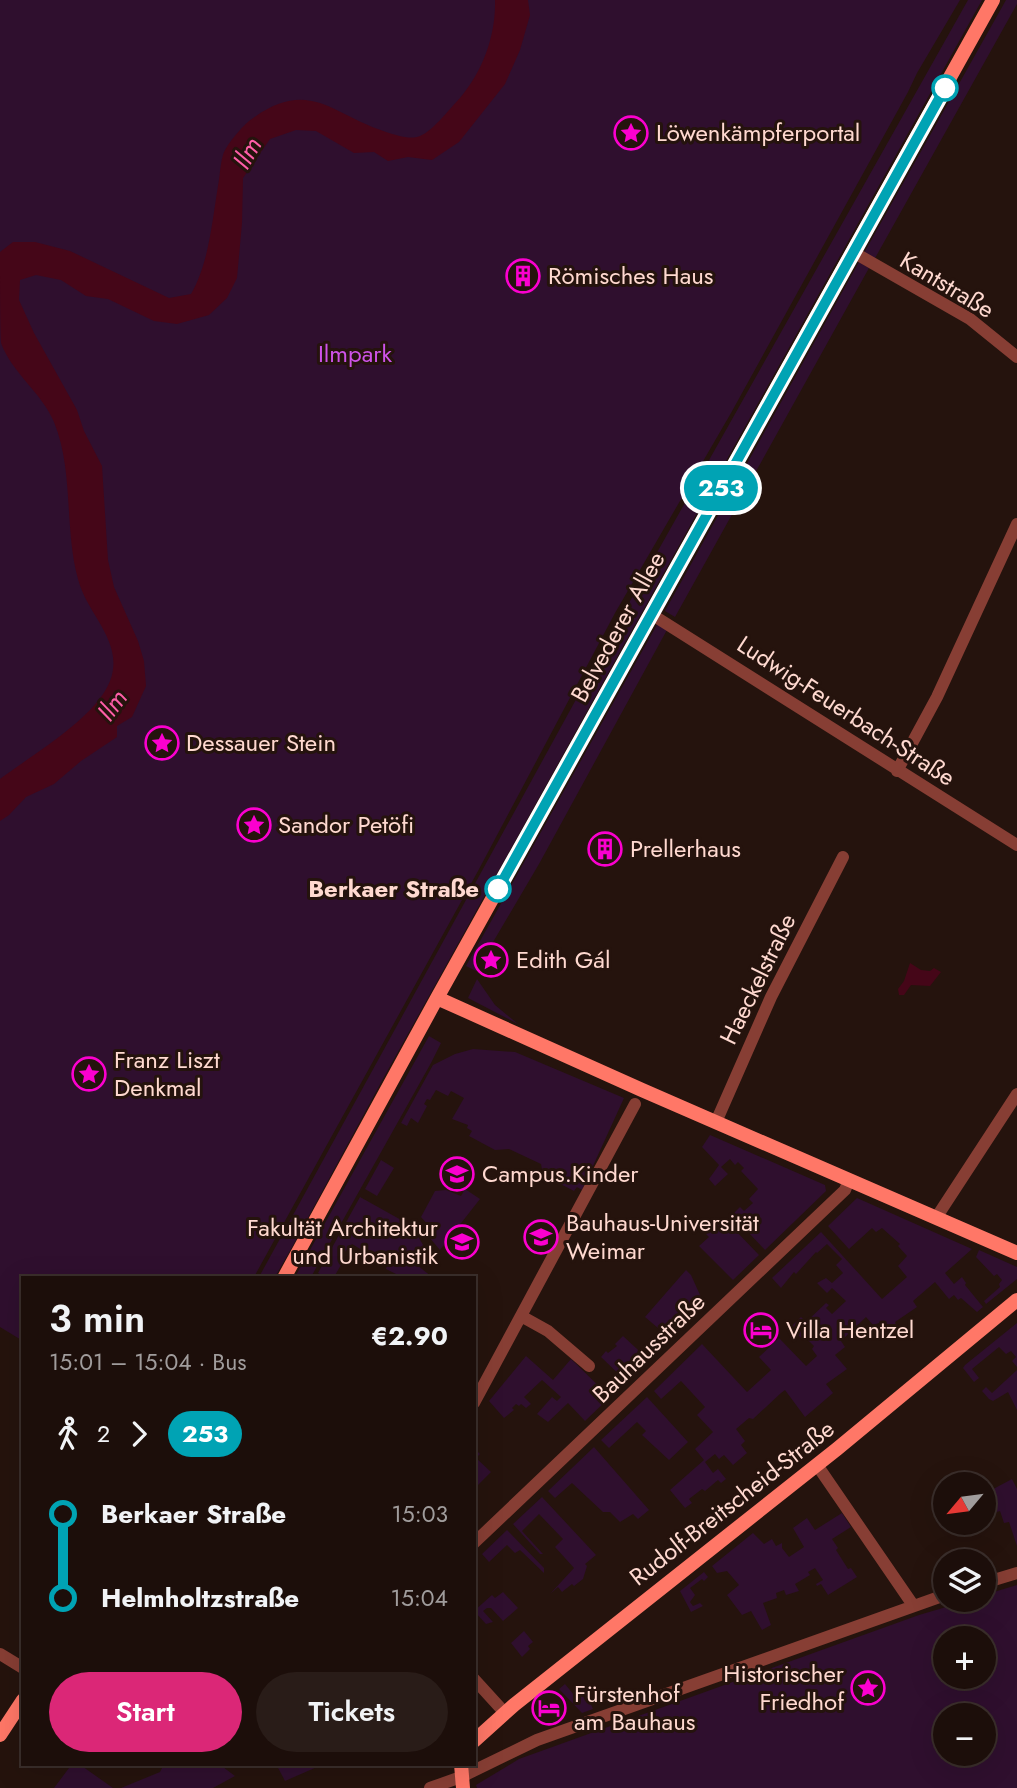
<!DOCTYPE html>
<meta charset="utf-8">
<style>
body{margin:0;font-family:Jost,sans-serif;background:#291c18;color:#f1f3f6;height:100vh;display:flex;flex-direction:column;font-size:26px;white-space:nowrap}
*{box-sizing:border-box;margin:0}
p{font-size:23px;color:#a09c9c}
.icon{flex:none;width:38px;height:38px;fill:none;stroke:currentColor;stroke-width:2;stroke-linecap:round;stroke-linejoin:round}
.map{position:relative;flex:1;overflow:hidden}
.side{position:absolute;left:21px;top:1276px;width:455px;height:490px;display:flex;flex-direction:column;background:#1c0e0a;border-radius:0px;box-shadow:0 7px 28px #0002,0 0 0 2px #3a2e2b}
.side>*{flex:none}
.badge{padding:0 14px;border-radius:23px;font-size:24px;line-height:46px}
.needle{width:46px;rotate:241deg}
.controls{position:absolute;left:933px;top:1472px;display:grid;gap:14px}
.controls a{display:grid;place-items:center;width:63px;height:63px;border-radius:50%;background:#1c0e0a;box-shadow:0 7px 28px #0002,0 0 0 2px #3a2e2b;font-size:35px}
.map>.badge{position:absolute;translate:-50% -50%;box-shadow:0 0 0 4px #fff}
.legs{display:flex;align-items:center;gap:10px;height:77px;padding:0 28px;font-size:23px}
.legs p{margin-inline-start:auto}
.head{display:flex;align-items:center;justify-content:space-between;height:119px;padding:0 28px}
h1{font-size:38px;font-weight:600;line-height:52px}
.cta{display:flex;gap:14px;margin-top:auto;padding:14px 28px}
.cta a{flex:1;height:80px;border-radius:42px;background:#db2777;color:#fff;font-size:28px;font-weight:600;line-height:80px;text-align:center}
.cta a+a{background:#291c18;color:#f1f3f6}
ul{padding:0 28px;list-style:none}
li{display:flex;align-items:center;gap:24px;height:84px;font-size:26px}
li i{display:grid;place-items:center;width:10px;height:100%;margin:0 9px;background:currentColor}
li i::after{content:'';width:18px;height:18px;margin:-9px;border:5px solid;border-radius:50%;background:#1c0e0a}
li p{margin-inline-start:auto}
li:first-child i{background:linear-gradient(#0000 50%,currentColor 0)}
li:last-child i{background:linear-gradient(currentColor 50%,#0000 0)}
.map>svg:first-child{display:block}
.green{fill:#2f0f2e;fill-rule:evenodd}
.water{fill:#450618}
.lines{fill:none;stroke-linecap:round;stroke-linejoin:round}
.street{stroke:#873e34;stroke-width:12}
.secondary{stroke:#ff7767;stroke-width:14}
.line-1-casing{stroke:#fff;stroke-width:16}
.line-1{stroke:#00a3b4;stroke-width:10}
.stop-1-dot{fill:#fff;stroke:#00a3b4;stroke-width:3.5}
.labels{text-anchor:middle;stroke-width:6;stroke-linejoin:round;paint-order:stroke}
.poi-label{font-size:24px;fill:#ffd9d0;stroke:#25130d;text-anchor:start}
.street-label{font-size:24px;fill:#ffd9d0;stroke:#25130d}
.park-label{font-size:24px;fill:#ce53e8;stroke:#25130d}
.stop-label{font-size:24px;font-weight:bold;fill:#ffd9d0;stroke:#25130d;text-anchor:end}
.water-label{font-size:26px;font-style:italic;fill:#ff5ea8;stroke:#25130d}
</style>
<div class="map">
<svg width="1017" height="1788" viewBox="0 0 1017 1788">
<rect width="100%" height="100%" fill="#25130d"/>
<path class="green" d="M0 0H960L917 73 908 92 731 413 615 613 478 871 254 1277 23 1278V1341L0 1327Z
M968 0H982L384 1077 291 1249 275 1277H259L646 572Z
M1006 0H1017V4L874 260 864 253Z
M859 262 869 268 675 617 665 611Z
M658 623 668 628 539 864 476 971 466 966Z
M477 979 495 1005 518 1024 468 998Z
M429 1036 441 1043 431 1063 311 1277H295Z
M473 1049 515 1052 624 1098 582 1190 577 1187 574 1191 543 1175 541 1164 509 1149 495 1150 469 1136 472 1131 467 1128 468 1125 452 1119 464 1098 451 1091 448 1096 436 1090 430 1100 427 1099 424 1104 427 1106 418 1123 411 1118 407 1126 401 1123 433 1065 455 1054Z
M710 1135 825 1185 826 1191 765 1250 732 1215 740 1207 744 1211 753 1203 749 1199 758 1189 741 1171 744 1168 738 1162 735 1165 730 1159 721 1167 728 1174 715 1186 709 1179 719 1165 702 1147Z
M381 1160 394 1168 377 1196 365 1189Z
M465 1189 480 1199 440 1250 424 1231 429 1226 421 1217 435 1191 446 1190 461 1196Z
M360 1197 412 1226 426 1250 417 1265 432 1277H402L386 1269 387 1265 352 1244 344 1253 345 1258 334 1277H325L318 1273Z
M857 1198 972 1249 945 1273 954 1284 962 1277 966 1283 965 1285 983 1307 977 1312 961 1298 958 1300 954 1295 949 1299 935 1282 913 1301 917 1307 895 1322 897 1327 889 1334 893 1339 889 1341 884 1339 879 1333 883 1327 879 1323 873 1325 866 1317 841 1341 845 1347 835 1355 847 1369 826 1384 833 1393 805 1417 785 1390 781 1393 753 1419 749 1418 736 1429 745 1441 741 1445 747 1453 733 1465 724 1455 719 1459 715 1454 705 1462 713 1473 718 1469 726 1479 721 1483 718 1480 705 1491 702 1489 689 1499 692 1503 685 1508 670 1490 704 1460 695 1449 713 1432 697 1415 705 1407 681 1381 661 1399 654 1391 702 1344 747 1392 771 1370 759 1357 779 1338 806 1366 817 1356 812 1349 814 1346 805 1337 802 1339 791 1327 801 1317 806 1322 826 1303 829 1305 826 1308 832 1314 846 1301 832 1288 827 1293 817 1283 826 1278 832 1283 843 1273 836 1265 842 1259 827 1244 817 1253 816 1252 796 1274 794 1272 781 1288 772 1278 821 1232 882 1299 907 1277 898 1266 907 1256 898 1246 900 1244 882 1228 876 1232 872 1228 849 1249 828 1226Z
M719 1221 734 1229 759 1255 733 1280 699 1246 709 1237 706 1234Z
M979 1250 1017 1267V1279L986 1304 984 1301 1000 1287 999 1284 1002 1280 997 1274 994 1276 976 1257Z
M686 1270 691 1275 705 1306 671 1339 645 1317Z
M1017 1323V1367L1012 1361 1016 1357 1011 1351 1006 1354 999 1347 972 1369 979 1378 974 1382 963 1368 965 1365Z
M623 1336 649 1360 627 1382 601 1357 606 1351 608 1353 617 1346 615 1344Z
M526 1356 553 1380 571 1359 610 1397 585 1421 568 1403 548 1422 537 1414 552 1397 557 1401 561 1397 542 1380 524 1397 531 1404 526 1408 521 1404 519 1406 516 1404 512 1408 514 1410 504 1418 489 1401Z
M1017 1370V1410L1008 1392 993 1401 989 1399 982 1391 986 1387 992 1393Z
M647 1397 688 1442 669 1460 642 1435 646 1431 637 1422 609 1448 601 1440Z
M594 1447 649 1510 638 1519 633 1514 620 1522 610 1512H603L572 1483 555 1498 548 1491Z
M474 1448 480 1454 476 1458 491 1472 474 1489Z
M1012 1479 1017 1489V1546L1009 1522 1004 1523 1000 1511 984 1516V1494Z
M542 1497 596 1555 585 1564 587 1566 583 1579 574 1586 572 1584 562 1592 558 1587 550 1594 574 1568 555 1547 563 1539 539 1514 522 1531 543 1554H540L513 1524Z
M842 1513 851 1527 832 1539 838 1548 836 1550 848 1569 851 1568 857 1577 828 1595 821 1584 817 1586 816 1584 823 1580 815 1568 808 1572 810 1575 795 1584 799 1591 786 1595 784 1590 776 1593 777 1598 763 1603 771 1625 762 1630 751 1611 742 1615 727 1595 739 1585 727 1571 717 1573 712 1566 753 1533 764 1544 772 1539 776 1546 782 1543V1548L789 1557 804 1547 793 1528 807 1518 815 1530Z
M507 1530 544 1568V1573L520 1550 515 1553 507 1545 489 1562 482 1554Z
M704 1572 708 1577 704 1581 702 1579 690 1588 695 1595 690 1602 693 1606 700 1603 703 1606 691 1612 680 1591Z
M1017 1585V1788H477L476 1785 519 1759 919 1615 970 1600H984V1595ZM984 1638V1676H945V1638ZM984 1715V1754H945V1715Z
M503 1592 518 1608 503 1621 491 1608H487L483 1611 493 1622 486 1624 474 1611 492 1595 495 1598Z
M524 1631 533 1642 528 1646 530 1649 522 1657 511 1643Z
M565 1684 574 1695 582 1693 585 1701 589 1700 593 1709 582 1713 559 1689Z
M72 1764H79L113 1788H54Z
M164 1764H219L235 1776 213 1788H121L160 1772Z
M276 1764H315L317 1767 285 1781Z"/>
<path class="water" d="M495 0H528L530 15 520 50 505 84 459 142 432 160 408 157 388 161 374 152 354 153 316 131 296 130 270 139 243 178 242 223 237 278 227 298 209 315 177 324 154 321 108 299 86 296 61 280 36 275 20 280 19 300 34 333 77 410 84 431 102 466 108 560 114 587 138 641 144 661 146 686 132 717 117 726V737L81 761 54 784 26 797 9 815 0 821V779C32 755 96 718 110 681 125 642 87 615 78 579 64 528 74 471 54 422 42 393 12 373 1 343 0 329 0 270 0 252L13 242H35L70 251 169 298 191 294C209 263 212 222 218 186 220 176 220 165 223 155 226 145 241 128 249 121 309 76 330 114 386 132 396 135 407 139 417 137 431 134 450 108 460 98 483 71 496 35 495 0Z
M910 963 921 970 930 971 934 968 941 972 930 986 911 985 904 995H899L898 989 904 981Z"/>
<g class="lines">
<path class="street" d="M853 252 970 319 1017 357
M651 614 1017 845
M897 771 937 697 1017 524
M716 1122 771 997 843 857
M936 1218 1017 1094
M521 1316 548 1331 589 1366
M474 1403 635 1104
M817 1465 913 1605
M474 1543 845 1190 849 1180
M984 1583 1017 1573
M0 1654 23 1668
M474 1679 505 1713
M430 1788 461 1777 537 1740 945 1595"/>
<path class="secondary" d="M437 998 642 1090 1017 1253
M284 1278 437 998 993 0
M0 1735 23 1700
M474 1741 514 1705 837 1449 1017 1300
M461 1764 463 1788"/>
</g>
<g class="lines">
<defs>
<path id="line-1" d="M498 889 945 88"/>
</defs>
<use href="#line-1" class="line-1-casing"/>
<use href="#line-1" class="line-1"/>
</g>
<defs>
<symbol id="sight-ring" viewBox="-11 -11 22 22"><circle r="9.5" fill="#25130d" stroke="#fb00cf" stroke-width="1.5"/><path d="M0-6L1.8-2.2L6-1.7L2.9 1.2L3.7 5.4L0 3.3L-3.7 5.4L-2.9 1.2L-6-1.7L-1.8-2.2Z" fill="#fb00cf"/></symbol>
<symbol id="building-ring" viewBox="-11 -11 22 22"><circle r="9.5" fill="#25130d" stroke="#fb00cf" stroke-width="1.5"/><path d="M-4-6H4V6H1V3H-1V6H-4ZM-2.5-4.3h1.7v1.8h-1.7ZM.8-4.3h1.7v1.8H.8ZM-2.5-1h1.7V.8h-1.7ZM.8-1h1.7V.8H.8Z" fill="#fb00cf"/></symbol>
<symbol id="school-ring" viewBox="-11 -11 22 22"><circle r="9.5" fill="#25130d" stroke="#fb00cf" stroke-width="1.5"/><path d="M0-5L7-2L0 1L-7-2ZM-4 1L0 2.5L4 1V4Q0 6-4 4Z" fill="#fb00cf"/></symbol>
<symbol id="university-ring" viewBox="-11 -11 22 22"><circle r="9.5" fill="#25130d" stroke="#fb00cf" stroke-width="1.5"/><path d="M0-5L7-2L0 1L-7-2ZM-4 1L0 2.5L4 1V4Q0 6-4 4Z" fill="#fb00cf"/></symbol>
<symbol id="hotel-ring" viewBox="-11 -11 22 22"><circle r="9.5" fill="#25130d" stroke="#fb00cf" stroke-width="1.5"/><path d="M-6-4.5h1.5V1H6V5H4.5V3h-9V5H-6ZM-4 0a1.8 1.8 0 1 1 3.6 0ZM.5 0V-2.5h3Q6-2.5 6 0Z" fill="#fb00cf"/></symbol>
</defs>
<g fill-rule="evenodd">
<use href="#sight-ring" x="612" y="114" width="38" height="38"/>
<use href="#building-ring" x="504" y="257" width="38" height="38"/>
<use href="#sight-ring" x="143" y="724" width="38" height="38"/>
<use href="#sight-ring" x="235" y="806" width="38" height="38"/>
<use href="#building-ring" x="586" y="830" width="38" height="38"/>
<use href="#sight-ring" x="472" y="941" width="38" height="38"/>
<use href="#sight-ring" x="70" y="1055" width="38" height="38"/>
<use href="#school-ring" x="438" y="1155" width="38" height="38"/>
<use href="#university-ring" x="522" y="1218" width="38" height="38"/>
<use href="#university-ring" x="443" y="1223" width="38" height="38"/>
<use href="#hotel-ring" x="742" y="1311" width="38" height="38"/>
<use href="#sight-ring" x="849" y="1669" width="38" height="38"/>
<use href="#hotel-ring" x="530" y="1689" width="38" height="38"/>
</g>
<g class="stop-1-dot">
<circle cx="945" cy="88" r="12"/>
<circle cx="498" cy="889" r="12"/>
</g>
<g class="labels">
<g class="poi-label">
<text x="656" y="141">Löwenkämpferportal</text>
<text x="548" y="284">Römisches Haus</text>
<text x="186" y="751">Dessauer Stein</text>
<text x="278" y="833">Sandor Petöfi</text>
<text x="630" y="857">Prellerhaus</text>
<text x="516" y="968">Edith Gál</text>
<text x="114" y="1068">Franz Liszt<tspan x="114" dy="28">Denkmal</tspan></text>
<text x="482" y="1182">Campus.Kinder</text>
<text x="566" y="1231">Bauhaus-Universität<tspan x="566" dy="28">Weimar</tspan></text>
<text x="438" y="1236" text-anchor="end">Fakultät Architektur<tspan x="438" dy="28">und Urbanistik</tspan></text>
<text x="786" y="1338">Villa Hentzel</text>
<text x="844" y="1682" text-anchor="end">Historischer<tspan x="844" dy="28">Friedhof</tspan></text>
<text x="574" y="1702">Fürstenhof<tspan x="574" dy="28">am Bauhaus</tspan></text>
</g>
<g class="street-label">
<text transform="translate(947 285) rotate(31)" y="8">Kantstraße</text>
<text transform="translate(618 627) rotate(-61)" y="8">Belvederer Allee</text>
<text transform="translate(846 711) rotate(33)" y="8">Ludwig-Feuerbach-Straße</text>
<text transform="translate(758 979) rotate(-64)" y="8">Haeckelstraße</text>
<text transform="translate(649 1348) rotate(-44)" y="8">Bauhausstraße</text>
<text transform="translate(732 1503) rotate(-38)" y="8">Rudolf-Breitscheid-Straße</text>
</g>
<g class="park-label">
<text x="355" y="362">Ilmpark</text>
</g>
<g class="stop-label">
<text x="479" y="897">Berkaer Straße</text>
</g>
<g class="water-label">
<text transform="translate(247 153) rotate(-60)" y="9">Ilm</text>
<text transform="translate(112 705) rotate(-54)" y="9">Ilm</text>
</g>
</g>
</svg>
<div class="controls">
<a><svg class="needle" viewBox="-14 -14 28 28"><path d="M0-13l5 13h-10z" fill="#e53935"/><path d="M0 13l5-13h-10z" fill="#a09c9c"/></svg></a>
<a><svg class="icon" aria-label="layers" viewBox="0 0 24 24"><path d="M12 4l9 5-9 5-9-5zM3 14l9 5 9-5"/></svg></a>
<a>+</a>
<a>−</a>
</div>
<b class="badge" style="left:721px;top:488px;background:#00a3b4;color:#fff">253</b>
<section class="side">
<div class="head"><div><h1>3 min</h1><p>15:01 – 15:04 · Bus</p></div><b>€2.90</b></div>
<div class="legs"><svg class="icon" aria-label="walk" viewBox="0 0 24 24"><circle cx="13" cy="4" r="2"/><path d="M13 8l-2 6 4 7M11 14l-3 7M7 12l3-4h3l4 4"/></svg>2<svg class="icon" aria-label="forward" viewBox="0 0 24 24"><path d="M9 5l7 7-7 7"/></svg><b class="badge" style="background:#00a3b4;color:#fff">253</b></div>
<ul>
<li><i style="color:#00a3b4"></i><b>Berkaer Straße</b><p>15:03</p></li>
<li><i style="color:#00a3b4"></i><b>Helmholtzstraße</b><p>15:04</p></li>
</ul>
<div class="cta"><a>Start</a><a>Tickets</a></div>
</section>
</div>
